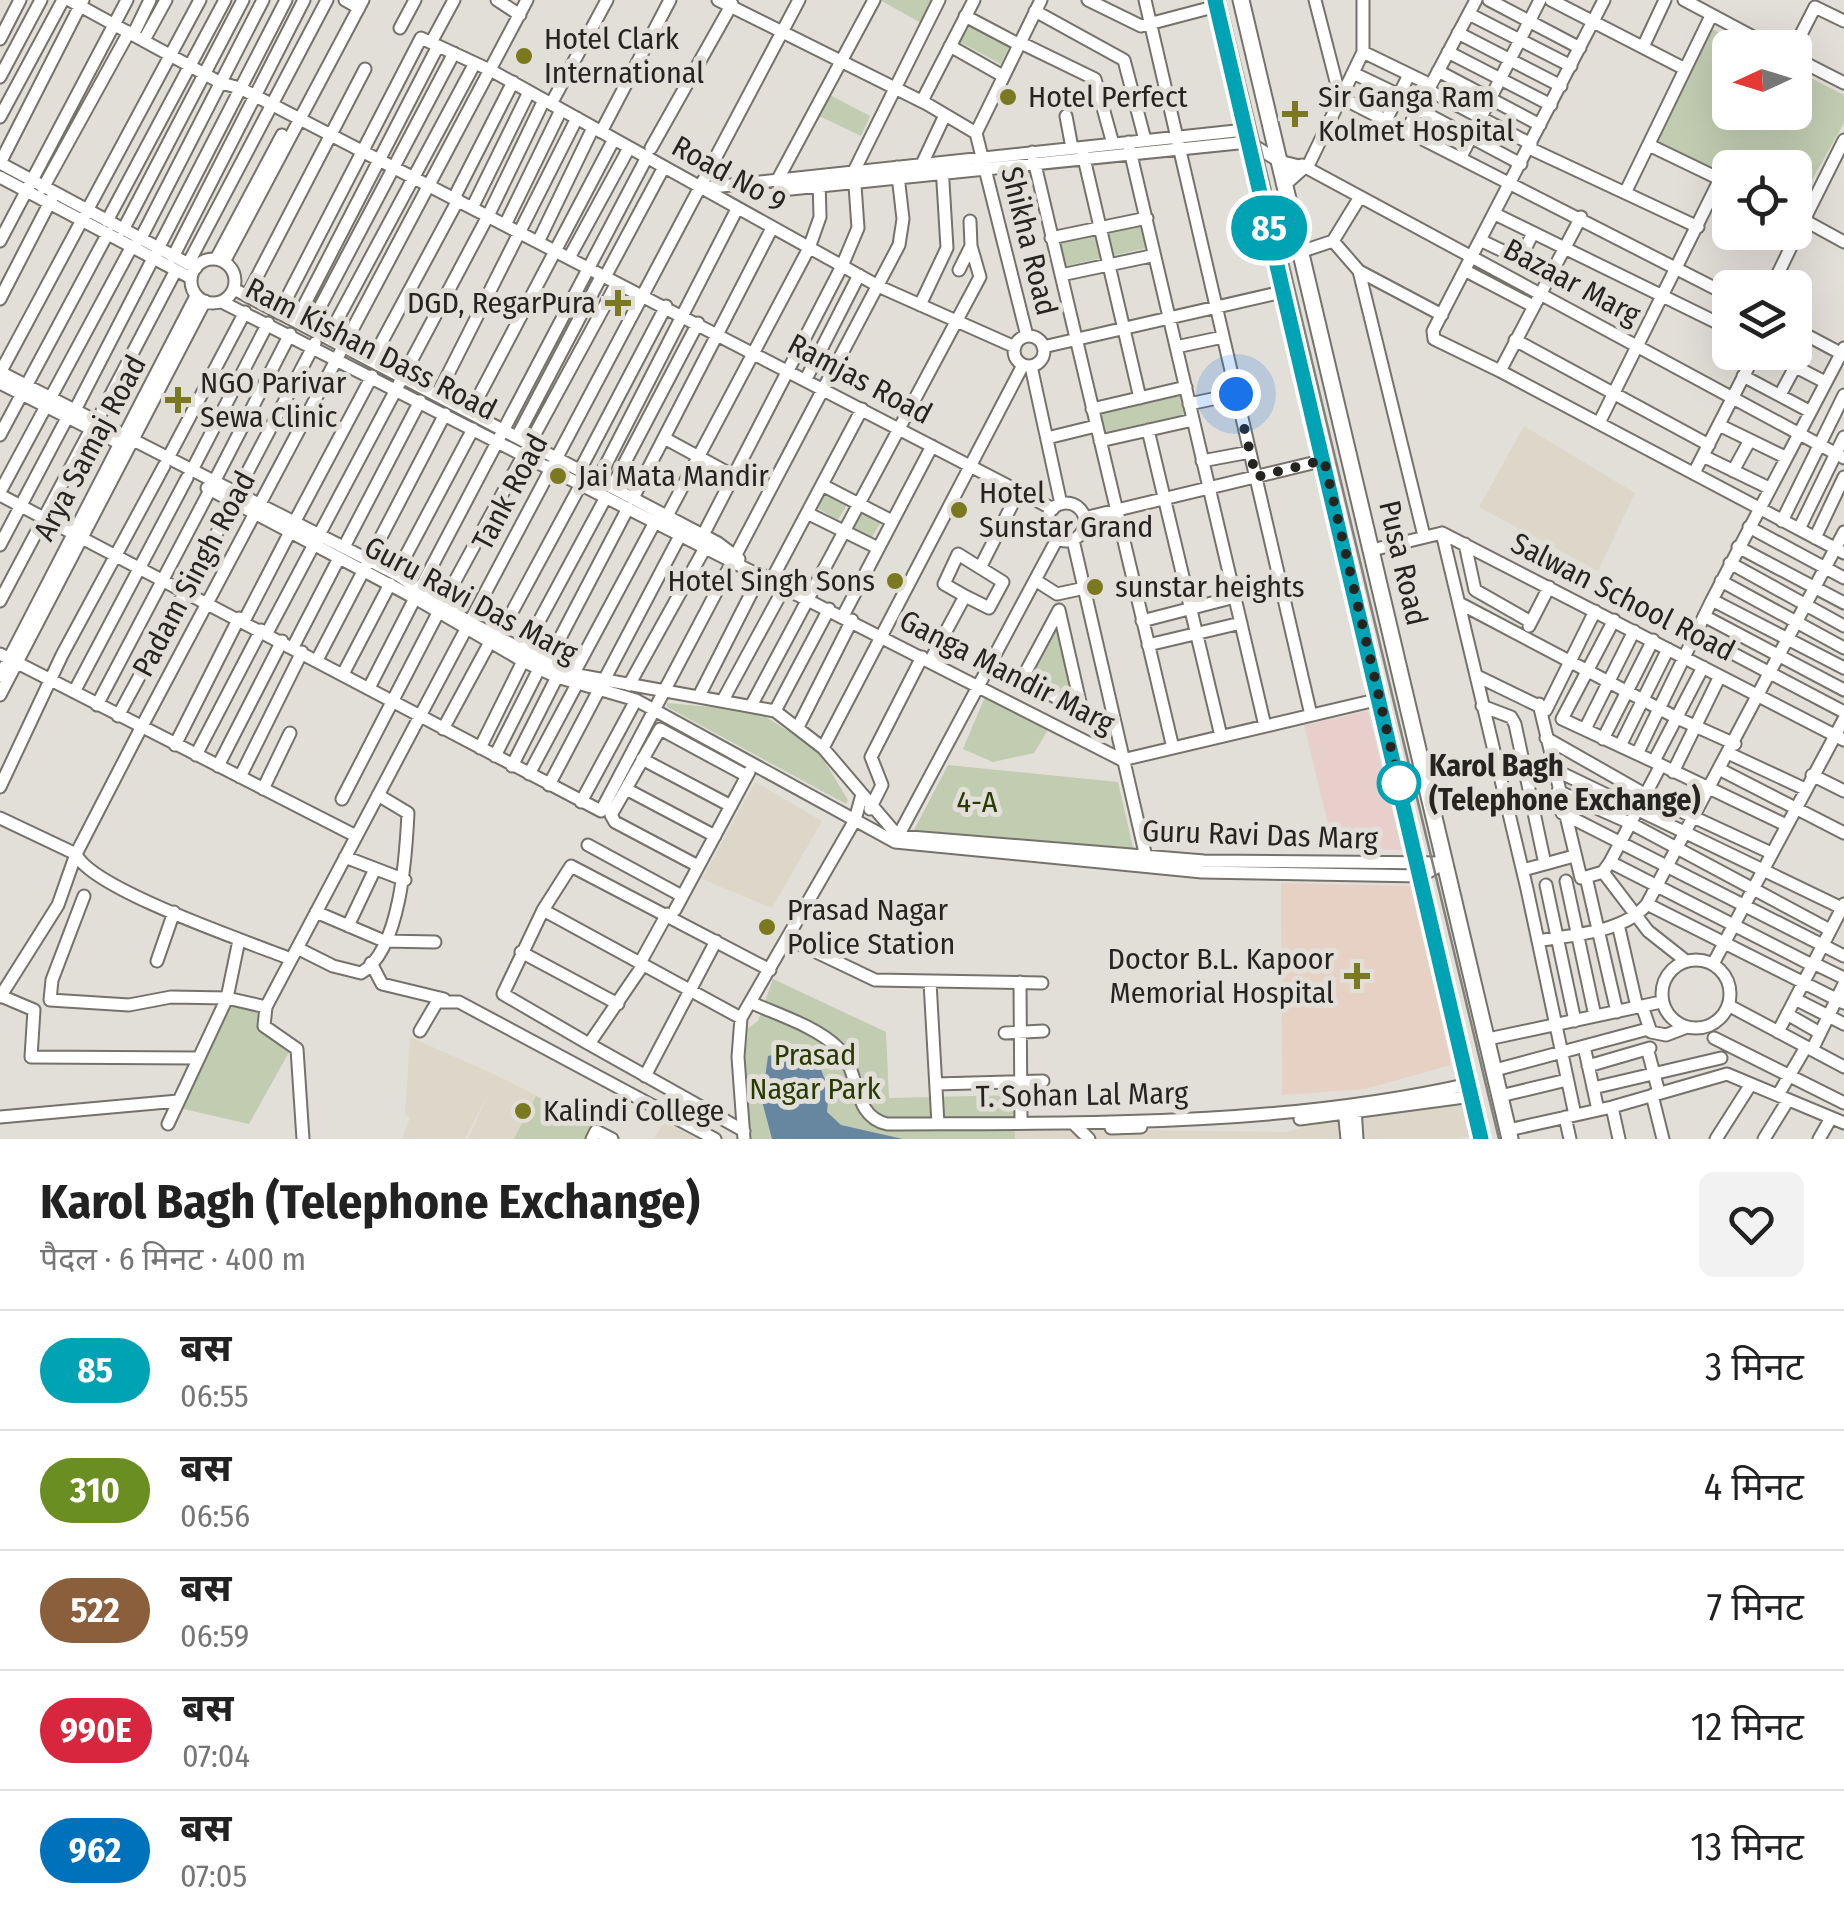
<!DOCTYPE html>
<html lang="hi">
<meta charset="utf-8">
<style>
body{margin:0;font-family:"Fira Sans Condensed","Noto Sans Devanagari",sans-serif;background:#f2f2f2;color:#222;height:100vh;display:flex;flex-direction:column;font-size:38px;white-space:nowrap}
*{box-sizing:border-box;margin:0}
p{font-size:32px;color:#767676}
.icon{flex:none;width:55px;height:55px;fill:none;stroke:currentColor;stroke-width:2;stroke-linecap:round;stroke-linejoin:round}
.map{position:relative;height:1139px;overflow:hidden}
.side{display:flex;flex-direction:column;background:#fff;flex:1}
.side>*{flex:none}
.badge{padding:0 20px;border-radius:32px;font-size:35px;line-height:65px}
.needle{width:65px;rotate:266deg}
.controls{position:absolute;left:1712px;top:30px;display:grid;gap:20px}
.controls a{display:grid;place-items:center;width:100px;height:100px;border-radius:15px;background:#fff;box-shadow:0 10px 40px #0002;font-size:50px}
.you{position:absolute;width:50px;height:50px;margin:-25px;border:8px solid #fff;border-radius:50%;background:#1a73e8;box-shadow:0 0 0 15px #1a73e833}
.map>.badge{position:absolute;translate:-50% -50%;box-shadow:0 0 0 5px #fff}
.round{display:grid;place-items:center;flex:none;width:105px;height:105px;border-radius:15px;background:#f2f2f2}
.overview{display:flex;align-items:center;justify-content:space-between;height:170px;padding:0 40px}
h1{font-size:48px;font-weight:700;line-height:75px}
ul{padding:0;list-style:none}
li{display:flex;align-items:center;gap:30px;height:120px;padding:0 40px;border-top:2px solid #e0e0e0}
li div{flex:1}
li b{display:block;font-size:38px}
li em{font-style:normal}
li .badge{min-width:110px;font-weight:700;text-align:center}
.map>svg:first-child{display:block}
.built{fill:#dcd7c8}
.industrial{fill:#e9cfcc}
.medical{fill:#e7d1c4}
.green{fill:#c1ccb1}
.water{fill:#6787a1}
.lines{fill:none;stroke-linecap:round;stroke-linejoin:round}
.minor-casing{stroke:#74726b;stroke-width:15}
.major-casing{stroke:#74726b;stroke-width:19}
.minor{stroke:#fff;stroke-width:11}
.major{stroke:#fff;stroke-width:15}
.rail{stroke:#83817c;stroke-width:2.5}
.line-casing{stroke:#fff;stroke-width:22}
.line{stroke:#00a3b4;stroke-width:15}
.walk{stroke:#252421;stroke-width:10;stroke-dasharray:0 18}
.poi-dot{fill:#7b791f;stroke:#e2dfd8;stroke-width:4}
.stop-dot{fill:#fff;stroke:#00a3b4;stroke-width:5}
.labels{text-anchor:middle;stroke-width:10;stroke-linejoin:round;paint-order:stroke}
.poi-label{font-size:30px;fill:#252421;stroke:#e2dfd8;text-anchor:start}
.street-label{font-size:30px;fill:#252421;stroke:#e2dfd8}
.stop-label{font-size:30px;font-weight:bold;fill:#252421;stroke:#e2dfd8;text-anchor:start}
.park-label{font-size:30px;fill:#293a00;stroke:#e2dfd8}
</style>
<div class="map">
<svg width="1844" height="1139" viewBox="0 0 1844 1139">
<rect width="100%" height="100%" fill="#e2dfd8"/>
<path class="built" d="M1524 426 1635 493 1598 571 1479 507Z
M755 782 822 821 772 908 702 879Z
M410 1037 498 1076 622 1139H468L490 1090 465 1139H402L410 1118 405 1114Z
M1464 1089 1473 1136 1454 1139H1015V1129L1286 1132Z
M664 1121 690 1135 698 1139H654Z"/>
<path class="industrial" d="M1368 711 1402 850 1334 849 1304 725Z"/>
<path class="medical" d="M1281 883 1413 886 1451 1065 1365 1089 1282 1095Z"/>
<path class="green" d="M880 0H931L933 1 921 23Z
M966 19 1011 43 1001 64 956 40Z
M1710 28 1749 47 1730 48V112H1795V70L1844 95V123L1795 210V168H1730V178L1652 139Z
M830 95 870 116 861 136 819 116Z
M1144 218 1151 247 1061 267 1055 238Z
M1184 384 1190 413 1101 433 1095 404Z
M826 482 851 498 838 520 815 507Z
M862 504 884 517 870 540 852 526Z
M1058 620 1079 705 1028 673Z
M987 692 1049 728 1034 753 993 762 963 749Z
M667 703 756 711 817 749 848 800 846 804 667 707Z
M948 765 1118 782 1133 848 914 830Z
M773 979 886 1032 889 1098 1014 1095 1015 1139H747L742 1097 748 1028 758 1021Z
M232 1000 265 1017 264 1026 293 1045 249 1124 175 1107Z
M536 1096 593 1125 586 1139H514Z"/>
<path class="water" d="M789 1052 820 1067 829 1090 827 1112 841 1125 903 1139H772L762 1101 768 1056Z"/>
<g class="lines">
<defs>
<path id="minor" d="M69 0 221 83 240 88 1053 509
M83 0 0 163 196 268
M345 0 359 8
M497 0 520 15
M718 0 927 104 976 133
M1088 0 1141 26 1217 6
M1145 0 1311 715
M1315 0 1340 97 1730 296
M1489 0 1580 48
M1551 0 1685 69
M1684 0 1774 48
M1035 11 1124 60 1145 140
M1469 14 1571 66
M965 16 1018 44
M400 28 415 0
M1458 33 1561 86
M133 35 150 0
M434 37 454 0
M0 39 20 0
M144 40 166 0
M1019 42 1095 79 1113 144
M950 46 1003 76
M1643 47 1665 0
M1794 48 1815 7 1844 21
M1363 52 1431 85
M1448 52 1551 105
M1795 58 1844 83
M1438 71 1540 125
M1353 73 1399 95
M0 77 41 0
M1428 90 1531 144
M922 101 974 0
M551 104 607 0
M1418 109 1521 164
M1066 116 1072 148
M0 117 63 0
M1386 120 1409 75
M1407 130 1476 0
M601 132 670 0
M1128 142 1265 726
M1649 145 1730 184
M651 148 732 4
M1529 148 1698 227
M1032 152 1173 748
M1083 154 1140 398
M1461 157 1540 0
M922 164 945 115
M1307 168 1363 52V0
M0 177 191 278
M778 179 781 190 1248 142 1279 161 1307 168 1844 458
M778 179 874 0
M43 188 129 32
M703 188 1245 130
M1625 193 1711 16
M454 198 513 82
M472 208 529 92
M1495 214 1730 329
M1795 216 1804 220 1844 140
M1581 217 1500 371 1844 553
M107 221 225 0
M505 225 561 110
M123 230 243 0
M1051 238 1147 218
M140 240 263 0
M0 241 127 0
M1333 241 1360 197
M1482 241 1551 274
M538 242 593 128
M1300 252 1333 241 1359 271 1424 536
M173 257 304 0
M569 258 629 148
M216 259 282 135
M1520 259 1533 233
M191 281a22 22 0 1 1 44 0a22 22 0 1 1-44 0Z
M224 262 363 0
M188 264 327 0
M959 270 971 246
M1359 271 1442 315
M1466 271 1533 306
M1061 275 1151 256
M605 277 664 167
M1771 288 1804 220 1844 242
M234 289 718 543 739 559
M247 296 365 69
M0 299 52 198
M222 302 1122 760 1380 699
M920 305 947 248 942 166
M279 313 421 38 492 71 880 287 1015 347
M296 321 438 46
M309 328 454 53
M1795 329 1844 355
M1027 336 976 133 1041 0
M1014 351a15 15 0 1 1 30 0a15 15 0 1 1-30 0Z
M328 337 475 63
M1515 340 1709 445
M1043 347 1282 292
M1176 347 1223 337
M1767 352 1825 382
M372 360 458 200
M1031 366 1061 504
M1500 371 1434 339 1433 331 1604 0
M0 372 396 574 469 622 567 673 775 711 823 748 898 836 1204 861 1445 863
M0 373 200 0
M1743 376 1809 411
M806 379 859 275
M0 383 115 441
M438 394 577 118
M1780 395 1795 367
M1189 404 1236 394
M1092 409 1186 387
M471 411 614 139
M74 412 286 0
M96 423 176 270
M1599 423 1720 179
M1719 425 1750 440 1733 471
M1148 430 1221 736
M0 435 108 233
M518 435 602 275
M664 438 734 476
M1047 438 1096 426
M1750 440 1785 457
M1100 441 1193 420
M1703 456 1769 488
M167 460 245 312
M1202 461 1250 452
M580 470 666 306
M191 472 268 323
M1694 473 1756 352
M598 480 737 209
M213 484 290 334
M822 485 892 521
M612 487 698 323
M207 488 415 598 523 661 557 677 636 700 895 842 1202 872 1421 876 1441 865
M0 492 132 246
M236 494 315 343
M0 495 601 811 899 245 903 219 897 167
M633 498 772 228
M1047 522a19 19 0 1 1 38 0a19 19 0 1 1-38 0Z
M807 513 878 548
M667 516 809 248 820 217 819 179
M1084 518 1325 460
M295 521 372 376
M1782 521 1844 395
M1749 527 1844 578
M1799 529 1844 437
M1442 533 1527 889 1575 1115
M703 535 842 266 858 228 854 171 939 0
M1815 538 1844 477
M1073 540 1146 857
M1465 544 1475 590 1531 622
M0 545 67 418
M344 547 420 401
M1738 547 1844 603
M1372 550 1442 533 1844 740
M1730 563 1844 626
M981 566 1019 491
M396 574 473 429
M772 579 862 409
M1035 580 1057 594 1085 588
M1721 581 1844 648
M421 587 647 157
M1712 600 1844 668
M0 601 91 429
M443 603 617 283
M1461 604 1677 718 1735 744
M843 616 932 446
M1704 616 1844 690
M1614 620 1562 719 1661 765
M244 621 290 532
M1142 621 1235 597
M1529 626 1549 587
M267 633 488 216 544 100
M1696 634 1844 712
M498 638 581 484
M1148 645 1241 623
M293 647 339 558
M523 651 606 497
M0 654 356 836
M317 660 445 414
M930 661 965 596 989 608 1003 582 958 554 944 584 965 596
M547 663 628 508
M991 663C1021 679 1052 695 1082 711L1059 610 1022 679
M343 674 390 584
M573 675 655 522
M0 676 196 296
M1477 676 1545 709
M629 685 705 548
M369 688 415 598
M74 692 187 478
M0 695 205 301
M699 696 761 574
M723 700 785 586
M752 704 980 277 971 246 970 221
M1539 704 1581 878
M97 705 210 490
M1482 706 1511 717 1515 724 1545 864 1523 870
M1546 710 1595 611
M775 711 829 609
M118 716 233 503
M798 727 852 620
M443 729 490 642
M1585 729 1634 631
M1546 738 1648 796 1769 852
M1603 739 1653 640
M175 745 239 618
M1620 746 1668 649
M480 748 523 661
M823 748 1023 365
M1638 752 1712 600 1844 348
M1730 754 1805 789
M196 755 261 630
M495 756 539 669
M642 759 731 806
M1654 761 1703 667
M218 766 282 641
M512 766 557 677
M1553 769 1844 909
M1721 770 1844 833
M1673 772 1720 676
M529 774 577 684
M1812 775 1844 791
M240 777 302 652
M549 785 683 530
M0 787 62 655 164 466
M263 789 290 733
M626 789 715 836
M1558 791 1630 823 1830 930
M342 799 439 611
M581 802 636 700
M870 809 882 785 871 757 922 657
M1562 813 1844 956
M0 818 76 854C91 889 251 943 291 959
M896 840 1057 539
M588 845 682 896
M345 857 405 880
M1610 862 1812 965
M1545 864 1574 856
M698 866 615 822 611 815 660 729 747 776
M1603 872 1648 931 1686 961
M1566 881 1595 1016
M1546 885 1575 1021
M84 896 52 980 50 1000 129 1005 171 997 227 998 266 1007
M1647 904 1844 1003
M543 910 741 1018
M675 910 749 772
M316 912 384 941 435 942
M1618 924 1637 1007
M348 926 375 869
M787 938 875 980 1042 983
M1538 941C1573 934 1624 933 1647 904L1844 532
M297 948 333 966 361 973C401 950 406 854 408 813L378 795
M521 952 618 1004
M1662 994a34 34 0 1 1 68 0a34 34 0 1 1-68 0Z
M157 961 174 912
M371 963 382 984 444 999
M640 963 667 914
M1813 963 1844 978
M1713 964 1844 719
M643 965 589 1044 503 994 543 910 571 866 770 970
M930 982 938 1124
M1020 982 1021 1123
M1 996 34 1010 31 1057 197 1058
M0 997 58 905 76 854 141 728 527 0
M1795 999 1844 1024
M752 1003C779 1015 817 1027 838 1048 861 1071 851 1116 887 1124 1081 1123 1279 1127 1469 1084
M1728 1005 1844 1067
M1642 1006 1651 1032 1666 1035 1687 1027
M1617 1012 1586 877 1603 872 1610 862 1661 765 1784 824
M1787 1014 1820 1033
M420 1031 437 1002H459L715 1139
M1778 1032 1844 904
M1005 1033 1043 1031
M1714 1038 1844 1103
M1488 1039 1661 1002
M589 1044 744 1131
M1584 1046 1598 1110
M1812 1050 1844 984
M1649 1055 1659 1093
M1588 1066 1650 1048
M1495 1070 1648 1029
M645 1076 716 941
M936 1084 1043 1081
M1593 1088 1721 1058
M1652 1095 1663 1139
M1778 1095 1806 1047
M1500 1096 1567 1080
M1612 1107 1619 1139
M1355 1108 1357 1139
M1344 1109 1347 1139
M0 1117 178 1101
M1565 1117 1570 1139
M1300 1119 1472 1096
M168 1124 227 998 239 940
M1074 1124 1089 1139
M1111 1128 1141 1127
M1508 1130 1612 1107 1727 1074 1844 1123
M303 1139 297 1049 264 1026 266 1007 799 0
M592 1139 596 1131 612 1139
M744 1139 738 1057 741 1018 855 820 861 798
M1716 1139 1751 1084
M1764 1139 1788 1100
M1819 1139 1831 1118"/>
<path id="major" d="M1215 0 1481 1139
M1241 0 1510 1139
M1284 183 1302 167"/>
</defs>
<use href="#minor" class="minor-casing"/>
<use href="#major" class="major-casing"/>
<use href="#minor" class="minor"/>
<use href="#major" class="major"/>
<path class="rail" d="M1225 0 1499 1139"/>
</g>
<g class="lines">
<defs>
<path id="line" d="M1215 0 1481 1139"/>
</defs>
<use href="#line" class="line-casing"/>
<use href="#line" class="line"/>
<path class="walk" d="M1236 394 1256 477 1324 460 1399 783"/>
</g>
<g class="poi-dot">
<circle cx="524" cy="56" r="10"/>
<circle cx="1008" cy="97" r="10"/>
<path d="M1290 99h10v10h10v10h-10v10h-10v-10h-10v-10h10z"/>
<path d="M613 288h10v10h10v10h-10v10h-10v-10h-10v-10h10z"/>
<path d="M173 385h10v10h10v10h-10v10h-10v-10h-10v-10h10z"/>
<circle cx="558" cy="476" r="10"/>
<circle cx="959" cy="510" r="10"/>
<circle cx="895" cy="581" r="10"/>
<circle cx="1095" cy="587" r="10"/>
<circle cx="767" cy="927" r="10"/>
<path d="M1352 961h10v10h10v10h-10v10h-10v-10h-10v-10h10z"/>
<circle cx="523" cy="1111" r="10"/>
</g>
<circle class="stop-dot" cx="1399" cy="783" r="20"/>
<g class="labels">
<g class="poi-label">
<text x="544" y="49">Hotel Clark<tspan x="544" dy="34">International</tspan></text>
<text x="1028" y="107">Hotel Perfect</text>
<text x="1318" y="107">Sir Ganga Ram<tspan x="1318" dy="34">Kolmet Hospital</tspan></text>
<text x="596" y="313" text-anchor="end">DGD, RegarPura</text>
<text x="200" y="393">NGO Parivar<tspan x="200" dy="34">Sewa Clinic</tspan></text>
<text x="578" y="486">Jai Mata Mandir</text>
<text x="979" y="503">Hotel<tspan x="979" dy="34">Sunstar Grand</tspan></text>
<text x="875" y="591" text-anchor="end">Hotel Singh Sons</text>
<text x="1115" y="597">sunstar heights</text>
<text x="787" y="920">Prasad Nagar<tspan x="787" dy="34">Police Station</tspan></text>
<text x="1334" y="969" text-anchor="end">Doctor B.L. Kapoor<tspan x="1334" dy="34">Memorial Hospital</tspan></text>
<text x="543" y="1121">Kalindi College</text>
</g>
<g class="street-label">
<text transform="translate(729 174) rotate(29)" y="10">Road No 9</text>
<text transform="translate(1029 241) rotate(76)" y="10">Shikha Road</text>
<text transform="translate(1572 282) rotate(28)" y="10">Bazaar Marg</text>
<text transform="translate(371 349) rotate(27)" y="10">Ram Kishan Dass Road</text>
<text transform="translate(860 379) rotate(28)" y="10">Ramjas Road</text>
<text transform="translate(90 448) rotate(-62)" y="10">Arya Samaj Road</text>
<text transform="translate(510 492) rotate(-62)" y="10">Tank Road</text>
<text transform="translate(1403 563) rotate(77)" y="10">Pusa Road</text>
<text transform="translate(194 574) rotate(-62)" y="10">Padam Singh Road</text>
<text transform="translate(1623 597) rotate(27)" y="10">Salwan School Road</text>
<text transform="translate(471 600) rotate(28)" y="10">Guru Ravi Das Marg</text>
<text transform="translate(1007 672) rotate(27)" y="10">Ganga Mandir Marg</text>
<text transform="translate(1260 835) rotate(2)" y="10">Guru Ravi Das Marg</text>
<text transform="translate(1082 1095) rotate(-1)" y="10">T. Sohan Lal Marg</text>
</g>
<g class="stop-label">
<text x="1429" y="776">Karol Bagh<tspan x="1429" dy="34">(Telephone Exchange)</tspan></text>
</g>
<g class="park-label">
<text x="977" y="812">4-A</text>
<text x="815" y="1065">Prasad<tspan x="815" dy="34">Nagar Park</tspan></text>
</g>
</g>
</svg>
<div class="controls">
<a><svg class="needle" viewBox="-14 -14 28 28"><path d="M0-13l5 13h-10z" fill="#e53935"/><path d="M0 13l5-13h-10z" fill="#767676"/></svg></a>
<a><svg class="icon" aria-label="locate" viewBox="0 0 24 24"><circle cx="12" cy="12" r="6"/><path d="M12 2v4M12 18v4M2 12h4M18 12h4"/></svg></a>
<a><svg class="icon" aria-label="layers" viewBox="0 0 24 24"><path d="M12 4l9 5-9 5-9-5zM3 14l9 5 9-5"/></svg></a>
</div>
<div class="you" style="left:1236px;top:394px"></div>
<b class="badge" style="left:1269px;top:228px;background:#00a3b4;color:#fff">85</b>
</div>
<section class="side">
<div class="overview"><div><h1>Karol Bagh (Telephone Exchange)</h1><p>पैदल · 6 मिनट · 400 m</p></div><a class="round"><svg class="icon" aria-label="heart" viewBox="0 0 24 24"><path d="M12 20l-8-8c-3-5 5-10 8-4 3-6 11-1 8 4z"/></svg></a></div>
<ul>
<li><span class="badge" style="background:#00a3b4;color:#fff">85</span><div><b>बस</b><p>06:55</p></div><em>3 मिनट</em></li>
<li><span class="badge" style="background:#6b8e23;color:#fff">310</span><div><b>बस</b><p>06:56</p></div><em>4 मिनट</em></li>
<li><span class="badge" style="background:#8b5e3c;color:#fff">522</span><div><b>बस</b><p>06:59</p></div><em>7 मिनट</em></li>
<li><span class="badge" style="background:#d7263d;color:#fff">990E</span><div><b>बस</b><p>07:04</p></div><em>12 मिनट</em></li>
<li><span class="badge" style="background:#0072bc;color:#fff">962</span><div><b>बस</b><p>07:05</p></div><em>13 मिनट</em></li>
</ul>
</section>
